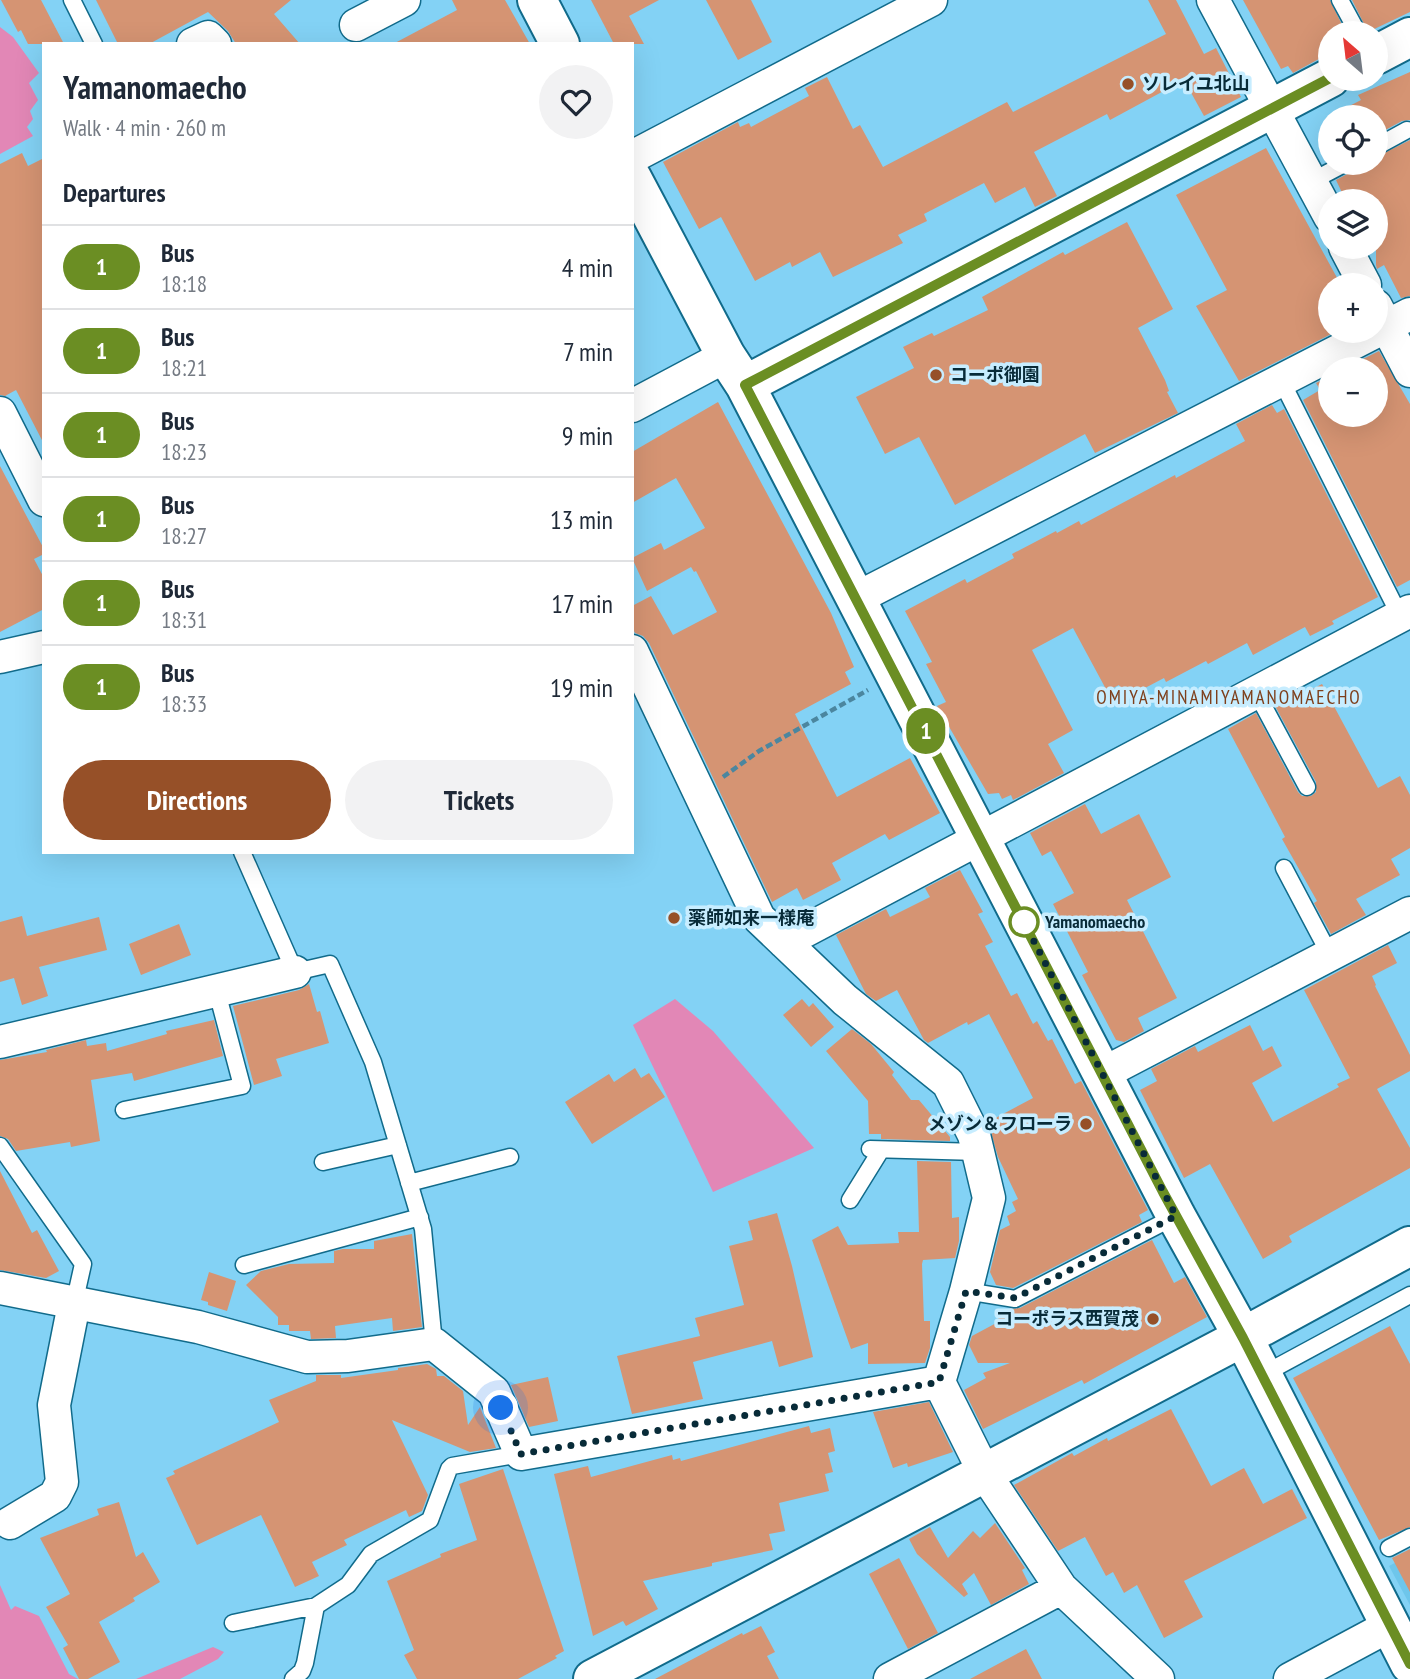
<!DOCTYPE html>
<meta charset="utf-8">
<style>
body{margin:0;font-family:"PT Sans Narrow","Noto Sans JP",sans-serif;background:#f2f2f3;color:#1f2937;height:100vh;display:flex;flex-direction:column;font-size:26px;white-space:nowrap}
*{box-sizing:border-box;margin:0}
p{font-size:23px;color:#747a83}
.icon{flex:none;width:38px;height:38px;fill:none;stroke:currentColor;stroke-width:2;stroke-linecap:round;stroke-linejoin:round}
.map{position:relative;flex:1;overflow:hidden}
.panel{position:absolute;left:42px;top:42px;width:592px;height:812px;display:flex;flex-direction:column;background:#fff;border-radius:0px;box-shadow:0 7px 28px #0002}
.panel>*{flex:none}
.badge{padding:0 14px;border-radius:23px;font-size:24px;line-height:46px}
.needle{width:46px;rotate:332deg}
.buttons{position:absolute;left:1318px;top:21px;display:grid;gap:14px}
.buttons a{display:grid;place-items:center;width:70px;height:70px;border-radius:50%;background:#fff;box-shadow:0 7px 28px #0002;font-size:35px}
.you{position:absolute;width:35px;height:35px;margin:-18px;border:5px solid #fff;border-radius:50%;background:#1a73e8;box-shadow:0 0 0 10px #1a73e833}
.map>.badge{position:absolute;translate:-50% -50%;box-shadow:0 0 0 4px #fff}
h2{padding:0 21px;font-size:26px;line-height:63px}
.round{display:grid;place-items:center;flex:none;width:74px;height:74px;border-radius:37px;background:#f2f2f3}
.head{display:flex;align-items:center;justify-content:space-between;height:119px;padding:0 21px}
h1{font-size:33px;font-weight:700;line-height:52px}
.action{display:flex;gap:14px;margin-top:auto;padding:14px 21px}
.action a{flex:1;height:80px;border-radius:42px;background:#965028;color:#fff;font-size:28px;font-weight:700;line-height:80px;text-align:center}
.action a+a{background:#f2f2f3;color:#1f2937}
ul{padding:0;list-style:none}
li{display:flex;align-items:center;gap:21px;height:84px;padding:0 21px;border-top:2px solid #e0e1e3}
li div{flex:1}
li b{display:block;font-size:26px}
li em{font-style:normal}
li .badge{min-width:77px;font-weight:700;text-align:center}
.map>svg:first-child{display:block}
.built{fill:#6ec6eb}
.green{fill:#e287b6}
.building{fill:#d59473}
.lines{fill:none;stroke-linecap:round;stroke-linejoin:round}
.lane-casing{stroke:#116b8b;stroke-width:19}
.street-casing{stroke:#116b8b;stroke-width:35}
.secondary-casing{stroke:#116b8b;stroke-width:42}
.path{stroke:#4b869f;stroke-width:4.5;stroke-dasharray:7 3.5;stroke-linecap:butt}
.lane{stroke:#fff;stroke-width:16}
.street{stroke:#fff;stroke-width:32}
.secondary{stroke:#fff;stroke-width:38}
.line-casing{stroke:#fff;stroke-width:16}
.line{stroke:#6b8e23;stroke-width:10}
.walk{stroke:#082b38;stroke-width:7;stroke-dasharray:0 12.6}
.poi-dot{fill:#965028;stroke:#c7edff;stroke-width:2.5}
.stop-dot{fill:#fff;stroke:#6b8e23;stroke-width:3.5}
.labels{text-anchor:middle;stroke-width:7;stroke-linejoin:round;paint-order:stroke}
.poi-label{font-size:18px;font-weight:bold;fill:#082b38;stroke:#c7edff;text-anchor:start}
.stop-label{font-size:18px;font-weight:bold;fill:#082b38;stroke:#c7edff;text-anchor:start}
.neighbourhood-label{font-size:19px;letter-spacing:2px;fill:#7e3f1b;stroke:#c7edff}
</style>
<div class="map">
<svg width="1410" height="1679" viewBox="0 0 1410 1679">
<rect width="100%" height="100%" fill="#83d2f5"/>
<path class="built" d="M1410 1555V1605L1389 1566Z"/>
<path class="green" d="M0 27 13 37 39 73 29 83 38 100 30 111 33 119 27 127 33 136 0 154Z
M675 999 713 1031 814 1148 713 1192 633 1025Z
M0 1585 11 1610 15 1606 39 1616 69 1674 78 1679H0Z
M213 1647 224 1652 218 1659 180 1679H136Z"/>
<path class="building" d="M1 0H41L64 44H28L21 30 18 32Z
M96 0H291L274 14 300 44H236L228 31 208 12 149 44H118Z
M452 0H505L530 44H393L457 10Z
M591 0H659L629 16 644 44H614Z
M706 0H751L772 42 738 60Z
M1148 0H1176L1204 54 1216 48 1241 97 1204 116 1184 80 1110 120 1107 114 1034 152 1057 196 1035 207 1025 187 995 203 984 183 924 214 927 221 898 235 903 243 833 277 820 252 792 267 790 262 755 281 721 217 699 229 663 162 738 122 740 127 749 123 751 127 809 96 805 88 827 77 853 129 860 125 883 167 1007 102 1013 112 1166 34Z
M1243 0H1330L1346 33H1330V53L1293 73 1288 66 1281 69Z
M1352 0H1410V12L1368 32Z
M1410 72V120L1402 121 1376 135V117H1328L1361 100 1358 95Z
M1410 140V296L1401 298 1384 265 1377 269 1376 265V201H1346L1336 180 1351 172 1356 163H1376V157Z
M1266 148 1341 285H1330V331H1337L1239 381 1196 306 1227 290 1176 195Z
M22 153 28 166 44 158V444L16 390 5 396 0 395V164Z
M1127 222 1173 309 1138 328 1165 380 1169 391 1167 392 1178 413 1095 453 1085 434 955 505 919 437 885 454 856 397 914 368 903 347 932 333 934 336 988 310 982 297 1063 252 1065 255Z
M1379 351 1410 404V580L1397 587 1303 400 1320 390 1316 383 1330 376V415H1376V369H1343Z
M718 402 831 613 854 667 845 672 851 684 795 714 837 797 910 758 940 813 889 840 885 834 832 863 841 880 803 900 797 888 772 902 649 643 643 636 635 633 632 627V606L651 596 673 635 717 612 696 571 694 572 691 567 647 591 632 558 661 543 664 550 705 528 676 478 632 503V452Z
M1272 405 1277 413 1284 409 1378 597 1332 621 1334 624 1310 636 1305 627 1253 655 1247 643 1208 664 1206 661 1166 682 1164 678 1126 698 1119 685 1107 691 1073 628 1032 650 1073 730 1048 744 1064 773 1013 800 1011 795 1002 799 999 793 988 794 937 706 946 702 926 664 932 662 905 611 965 579 967 583 1014 558 1012 554 1056 531 1057 533 1079 521 1081 525 1175 475 1176 478 1245 441 1236 424Z
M0 466 44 549V554L34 559 44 578V609L0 632Z
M1322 684 1378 788 1400 776 1410 795V848L1391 859 1400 875 1356 899 1366 915 1331 934 1314 903 1317 901 1282 839 1285 837 1228 729 1256 713 1298 792 1302 796H1311L1316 792V782L1274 704 1291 695 1294 699Z
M1085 804 1101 834 1139 814 1171 877 1127 900 1177 998 1138 1018 1144 1031 1124 1042 1116 1040 1082 975 1088 972 1053 904 1074 893 1051 851 1042 856 1030 833Z
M960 870 983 912 978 914 993 942 985 946 1011 996 1017 993 1033 1024 1037 1021 1048 1041 1052 1039 1075 1084 1081 1081 1148 1210 1139 1215 1142 1222 1013 1288 996 1285 990 1272 1000 1230 1010 1225 1007 1216 1016 1211 1012 1202 1018 1199 998 1157 988 1122 1033 1098 989 1014 968 1025 967 1022 928 1043 924 1040 897 990 876 1001 866 994 836 935 886 909 890 917 930 897 925 888Z
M22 916 27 936 99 917 107 950 39 967 48 996 22 1005 14 978 0 982V922Z
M179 924 191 955 141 975 129 944Z
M1388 945 1397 963 1372 976 1376 985 1375 986 1410 1055V1071L1377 1089 1410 1148V1168L1289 1236 1292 1242 1263 1259 1210 1164 1184 1178 1140 1090 1157 1081 1151 1069 1195 1046 1198 1052 1250 1025 1263 1051 1272 1046 1282 1066 1252 1083 1273 1122 1339 1087 1337 1084 1350 1078 1304 990Z
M309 984 317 1012 320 1011 329 1043 276 1059 282 1076 254 1085 233 1006 299 990Z
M802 999 809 1007 813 1003 834 1027 811 1047 783 1015Z
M214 1020 223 1056 134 1081 132 1073 91 1080 100 1141 71 1147 70 1142 16 1151 8 1139 0 1136V1060L47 1052 46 1050 86 1040 87 1046 106 1043 107 1051 167 1034 166 1031Z
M852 1029 871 1044 894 1072 892 1075 911 1100H919L950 1137V1141L881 1139V1134H869L868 1101 826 1051Z
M635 1068 641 1078 649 1073 665 1097 592 1144 565 1102 609 1074 614 1082Z
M917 1161 951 1162 952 1218 959 1217V1241L955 1258 923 1260 922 1264 924 1321H930V1348L925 1363 868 1364V1343L851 1349 812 1240 838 1226 848 1245 899 1243 898 1232H919Z
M0 1171 32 1233 37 1230 59 1271 46 1278 0 1270Z
M777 1213 792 1266 813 1357 779 1367 772 1341 693 1362 703 1399 632 1414 617 1356 700 1336 695 1318 744 1305 729 1246 753 1240 748 1221Z
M412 1234 422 1327 393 1331 392 1318 335 1326 336 1338 311 1339 310 1331H289V1325H278V1317L246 1285 261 1271 289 1264 334 1263V1251L343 1249H374V1241Z
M1152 1240 1174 1283 1185 1277 1207 1317 1084 1384 1082 1380 983 1429 964 1390 986 1378 983 1373 1010 1363H978L969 1345 972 1336 1000 1321 998 1318 1010 1312 1008 1309 1020 1308Z
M209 1272 236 1281 227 1311 208 1305V1302L201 1300Z
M1390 1326 1410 1364V1527L1379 1540 1293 1378Z
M427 1364 436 1369 437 1376H444L463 1391 468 1425 480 1407 496 1448 470 1452 392 1420 428 1495 422 1511 409 1517 406 1510 344 1540 347 1545 312 1562 319 1576 295 1587 261 1515 197 1545 166 1478 175 1474 173 1471 279 1422 269 1400 316 1381V1375H341V1378L398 1370V1368Z
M548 1377 558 1421 529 1427 511 1385Z
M929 1402 953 1452 908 1467 907 1463 893 1468 873 1412Z
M1171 1409 1211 1486 1244 1468 1263 1504 1292 1489 1307 1518 1184 1581 1203 1617 1164 1638 1137 1585 1124 1593 1113 1572 1106 1576 1085 1537 1058 1551 1014 1485 1072 1453 1074 1456 1107 1438 1108 1441Z
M809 1426 811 1433 830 1428 835 1451 828 1453 833 1472 825 1474 829 1491 779 1503 785 1531 769 1534 773 1550 712 1563V1566L643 1581 658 1609 626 1626 623 1621 593 1636 554 1474 588 1466 591 1477 672 1455 673 1460 680 1458 681 1461Z
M503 1469 564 1651 555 1656 557 1658 518 1679H417L404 1655 414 1650 387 1581 441 1557 440 1554 477 1540 459 1484Z
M119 1502 136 1557 143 1552 160 1582 133 1598 135 1601 99 1622 120 1662 88 1679H79L63 1648 68 1645 46 1607 70 1594 40 1538 99 1515 97 1509Z
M995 1523 1025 1568 1022 1570 1029 1584 991 1605 974 1573 962 1584 968 1594 964 1597 917 1554 909 1539 930 1527 948 1558 973 1531 980 1538Z
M1410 1549V1592L1392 1558Z
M899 1558 938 1633 908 1649 869 1574Z
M761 1626 775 1652 767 1656 779 1679H655L742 1633 743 1635Z
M1026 1649 1042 1679H970Z"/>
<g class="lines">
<defs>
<path id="lane" d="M72 0 94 44
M1340 0 1358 33
M1376 147 1407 130
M1312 181 1346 163
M1281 380 1400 616
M1256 692 1307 787
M242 852 295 972 330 964 373 1062 423 1229 434 1344
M1284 868 1330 955
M124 1110 242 1086 217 992
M0 1146 83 1264 74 1304
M870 1149 978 1152
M323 1162 398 1145
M409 1183 510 1157
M850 1200 881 1150
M244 1265 420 1217
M966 1291 1015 1299 1176 1216
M1262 1375 1410 1295
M1389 1548 1410 1537
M233 1623 316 1606 348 1585 371 1554 430 1520 449 1469 452 1466 521 1454
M293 1679 302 1671 305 1663 316 1606"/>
<path id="street" d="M1213 0 1330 217
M356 25 404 0
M193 44 208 37 215 44
M632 157 931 0
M1345 247 1365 285
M1376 306 1410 371
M632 406 726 356
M0 413 44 500
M855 599 1410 314
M632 651 759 918 845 1000 948 1083 974 1135 989 1198 966 1291 939 1382 985 1474 1061 1588 1158 1679
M0 657 44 647
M784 942 1410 611
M0 1042 295 972
M1102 1074 1410 913
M0 1288 198 1327 307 1357 348 1356 434 1344 494 1392 521 1454 939 1382
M10 1523 55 1496 62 1482 54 1405 74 1304
M890 1679 1061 1588
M1290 1679 1389 1626"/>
<path id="secondary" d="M537 0 560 44
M1376 55 1410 37
M632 178 726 356 745 385 1176 1216 1243 1337 1410 1664
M745 385 1330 78
M593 1679 1243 1337 1410 1246"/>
</defs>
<use href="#lane" class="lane-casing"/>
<use href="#street" class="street-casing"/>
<use href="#secondary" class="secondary-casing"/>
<path class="path" d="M723 777 759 751 868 690"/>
<use href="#lane" class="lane"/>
<use href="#street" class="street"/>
<use href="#secondary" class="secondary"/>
</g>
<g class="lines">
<defs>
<path id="line" d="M1330 78 745 385 1163 1192 1243 1338 1410 1664"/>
</defs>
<use href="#line" class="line-casing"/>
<use href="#line" class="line"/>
<path class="walk" d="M501 1408 521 1454 939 1382 966 1291 1015 1298 1176 1216 1024 922"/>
</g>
<g class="poi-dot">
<circle cx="1128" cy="84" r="7"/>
<circle cx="936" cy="375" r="7"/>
<circle cx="674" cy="918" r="7"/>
<circle cx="1086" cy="1124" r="7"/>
<circle cx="1153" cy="1319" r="7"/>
</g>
<circle class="stop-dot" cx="1024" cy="922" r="14"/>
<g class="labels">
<g class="poi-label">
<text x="1142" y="90">ソレイユ北山</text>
<text x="950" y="381">コーポ御園</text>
<text x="688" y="924">薬師如来一様庵</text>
<text x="1072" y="1130" text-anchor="end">メゾン＆フローラ</text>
<text x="1139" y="1325" text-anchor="end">コーポラス西賀茂</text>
</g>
<g class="stop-label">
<text x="1045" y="928">Yamanomaecho</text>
</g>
<g class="neighbourhood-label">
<text x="1229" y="704">OMIYA-MINAMIYAMANOMAECHO</text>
</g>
</g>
</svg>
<div class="buttons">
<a><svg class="needle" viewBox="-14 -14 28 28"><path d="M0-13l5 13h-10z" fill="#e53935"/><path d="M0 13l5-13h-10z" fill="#747a83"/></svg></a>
<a><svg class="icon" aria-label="locate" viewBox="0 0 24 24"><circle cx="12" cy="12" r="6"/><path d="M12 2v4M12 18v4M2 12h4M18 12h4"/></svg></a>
<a><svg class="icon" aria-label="layers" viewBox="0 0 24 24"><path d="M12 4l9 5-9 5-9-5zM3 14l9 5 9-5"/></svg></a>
<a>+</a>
<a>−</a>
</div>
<div class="you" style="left:501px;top:1408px"></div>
<b class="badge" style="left:926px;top:731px;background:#6b8e23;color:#fff">1</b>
<section class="panel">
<div class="head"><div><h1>Yamanomaecho</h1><p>Walk · 4 min · 260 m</p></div><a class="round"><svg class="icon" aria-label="heart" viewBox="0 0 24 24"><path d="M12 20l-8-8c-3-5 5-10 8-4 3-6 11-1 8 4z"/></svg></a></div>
<h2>Departures</h2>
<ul>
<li><span class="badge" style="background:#6b8e23;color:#fff">1</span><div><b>Bus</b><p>18:18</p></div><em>4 min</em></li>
<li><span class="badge" style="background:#6b8e23;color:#fff">1</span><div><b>Bus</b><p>18:21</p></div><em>7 min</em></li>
<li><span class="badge" style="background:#6b8e23;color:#fff">1</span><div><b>Bus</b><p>18:23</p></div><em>9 min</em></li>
<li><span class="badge" style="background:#6b8e23;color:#fff">1</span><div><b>Bus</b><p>18:27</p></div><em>13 min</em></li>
<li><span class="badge" style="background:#6b8e23;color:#fff">1</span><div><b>Bus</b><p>18:31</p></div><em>17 min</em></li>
<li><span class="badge" style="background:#6b8e23;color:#fff">1</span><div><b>Bus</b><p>18:33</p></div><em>19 min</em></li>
</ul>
<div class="action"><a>Directions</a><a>Tickets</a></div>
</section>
</div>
